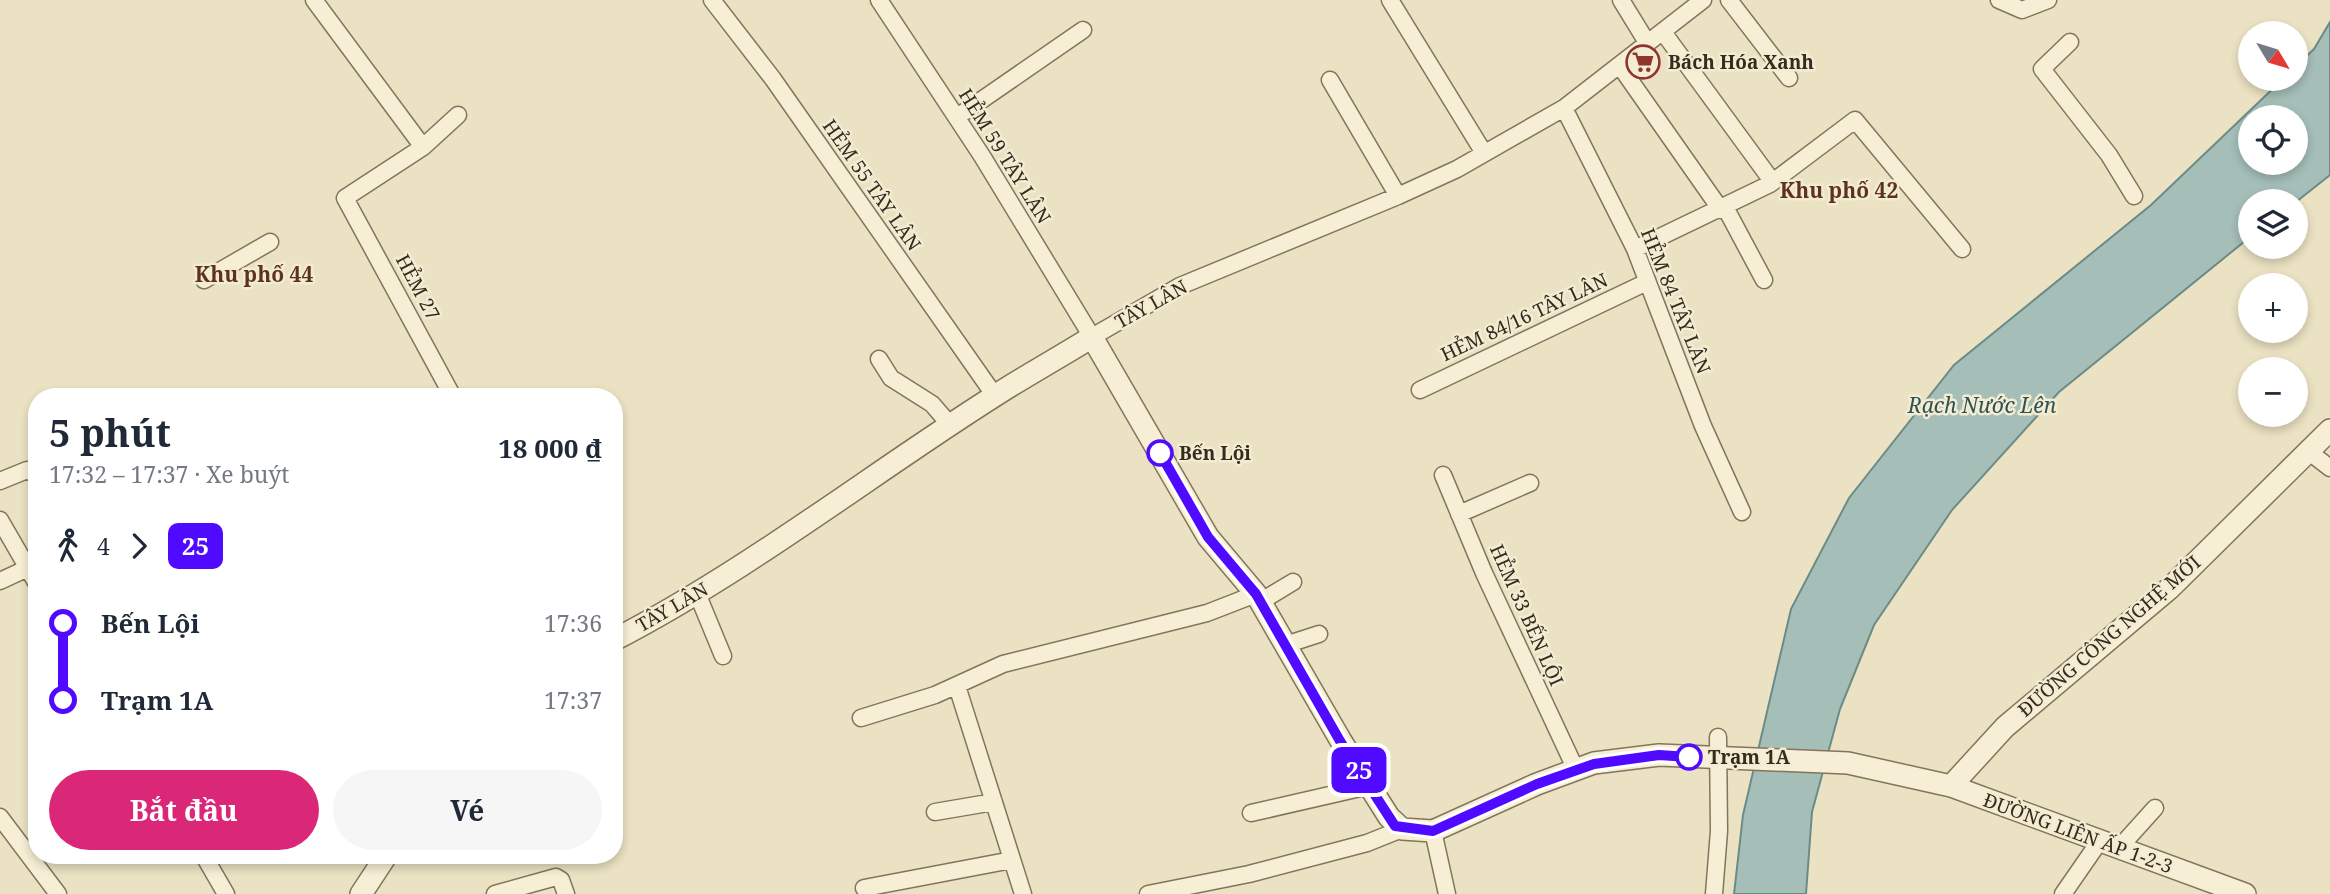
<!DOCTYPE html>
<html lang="vi">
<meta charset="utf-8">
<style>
body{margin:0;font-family:"Noto Serif",serif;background:#f6f6f7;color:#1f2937;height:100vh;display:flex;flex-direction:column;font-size:26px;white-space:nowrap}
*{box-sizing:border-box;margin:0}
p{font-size:23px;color:#747a83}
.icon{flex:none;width:38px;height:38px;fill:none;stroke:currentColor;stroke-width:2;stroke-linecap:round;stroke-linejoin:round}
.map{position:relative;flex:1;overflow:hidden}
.details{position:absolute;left:28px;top:388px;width:595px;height:476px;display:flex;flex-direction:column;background:#fff;border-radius:28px;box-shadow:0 4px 10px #0003}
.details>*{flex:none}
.badge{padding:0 14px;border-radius:10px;font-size:24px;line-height:46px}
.needle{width:46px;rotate:128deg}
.tools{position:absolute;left:2238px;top:21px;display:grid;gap:14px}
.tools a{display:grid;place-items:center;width:70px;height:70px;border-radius:50%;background:#fff;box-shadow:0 4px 10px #0003;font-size:35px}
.map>.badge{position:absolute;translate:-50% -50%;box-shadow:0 0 0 4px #fff}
.legs{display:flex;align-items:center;gap:10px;height:77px;padding:0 21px;font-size:23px}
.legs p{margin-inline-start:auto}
.headline{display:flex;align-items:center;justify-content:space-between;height:119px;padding:0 21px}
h1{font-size:38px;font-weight:700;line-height:52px}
.primary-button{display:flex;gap:14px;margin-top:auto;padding:14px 21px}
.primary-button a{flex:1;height:80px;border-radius:42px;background:#db2777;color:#fff;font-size:28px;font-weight:700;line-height:80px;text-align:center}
.primary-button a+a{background:#f6f6f7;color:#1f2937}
ul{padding:0 21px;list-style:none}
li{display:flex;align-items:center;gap:24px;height:77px;font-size:26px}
li i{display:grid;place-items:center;width:10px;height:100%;margin:0 9px;background:currentColor}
li i::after{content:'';width:18px;height:18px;margin:-9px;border:5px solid;border-radius:50%;background:#fff}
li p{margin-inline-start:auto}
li:first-child i{background:linear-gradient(#0000 50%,currentColor 0)}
li:last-child i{background:linear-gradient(currentColor 50%,#0000 0)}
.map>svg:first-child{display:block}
.water{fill:#a5beb8;stroke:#6c8b86;stroke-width:2;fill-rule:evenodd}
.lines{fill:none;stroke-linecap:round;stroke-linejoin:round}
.minor-casing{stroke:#84745b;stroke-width:19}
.tertiary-casing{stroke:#84745b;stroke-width:24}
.minor{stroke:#f6efd5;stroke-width:16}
.tertiary{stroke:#f6efd5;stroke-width:21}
.line-1-casing{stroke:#fff;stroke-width:16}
.line-1{stroke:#4f0aff;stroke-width:10}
.stop-1-dot{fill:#fff;stroke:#4f0aff;stroke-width:3.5}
.labels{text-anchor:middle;stroke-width:5;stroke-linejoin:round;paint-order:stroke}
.poi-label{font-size:19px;font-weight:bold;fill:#352b1e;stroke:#f3ecd2;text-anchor:start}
.street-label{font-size:19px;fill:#352b1e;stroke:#f3ecd2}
.stop-label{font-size:19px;font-weight:bold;fill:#352b1e;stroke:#f3ecd2;text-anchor:start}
.neighbourhood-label{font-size:21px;font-weight:bold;fill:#5e3220;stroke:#f3ecd2}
.water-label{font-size:21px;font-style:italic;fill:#2e5353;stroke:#f3ecd2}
</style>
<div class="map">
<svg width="2330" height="894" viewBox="0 0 2330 894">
<rect width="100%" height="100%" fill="#ebe2c3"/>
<path class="water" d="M2330 22V175L2296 202 2250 201V237L2059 392 1952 510 1874 625 1840 709 1812 812 1806 894H1734L1743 815 1791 609 1849 498 1954 365 2151 205 2283 79H2296V66L2314 49ZM2250 117H2296V163H2250Z"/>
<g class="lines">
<defs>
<path id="minor" d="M314 0 423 147
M712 0 773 79 995 396
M879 0 982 156 1092 337 1180 286 1398 196 1457 169 1564 108 1703 0
M1390 0 1484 153
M1621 0 1648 44
M1729 0 1789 78
M1999 0 2022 10 2048 0
M1663 32 1772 181
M2070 42 2042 69 2109 155 2134 196
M1620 66 1721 210
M1330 80 1398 196
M1564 108 1635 249 1703 426 1742 512
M957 117 1083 30
M1725 207 1764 280
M1635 249 1770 184 1855 120 1962 249
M204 280 270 242
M879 359 891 378 932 404 951 426
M1420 390 1647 282
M453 397 345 198 423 147 458 115
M2308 451 2330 468
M1443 475 1484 573 1576 770
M0 481 27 470 37 475
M1459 514 1530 483
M0 520 37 584
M0 581 28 568
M697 593 723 656
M1260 602 1293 582
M1285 645 1319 634
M957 686 1023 894
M861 718 935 695 1003 664 1207 613 1256 594
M935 812 994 802
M1251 813 1369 786
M0 817 58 894
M1433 831 1447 894
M2119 848 2155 808
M204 856 226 894
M864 888 1012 860
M495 894 556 877 561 880 566 894
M1148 894 1249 874 1367 843 1402 829
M1714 894 1719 831 1718 737
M2063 894 2099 842"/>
<path id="tertiary" d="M614 640C749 570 868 476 996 395 1027 375 1060 357 1092 337L1208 537 1256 594 1341 741 1389 817 1402 829 1433 831 1537 784 1594 763 1659 755 1848 763 1951 786 2245 894
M1951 786 2005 727 2170 588 2330 430
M361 894 386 856"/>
</defs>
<use href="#minor" class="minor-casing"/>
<use href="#tertiary" class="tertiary-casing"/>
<use href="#minor" class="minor"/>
<use href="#tertiary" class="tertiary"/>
</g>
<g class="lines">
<defs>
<path id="line-1" d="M1160 453 1208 537 1256 594 1340 741 1395 826 1433 831 1537 784 1594 764 1659 755 1689 757"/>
</defs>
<use href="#line-1" class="line-1-casing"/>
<use href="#line-1" class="line-1"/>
</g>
<defs>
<symbol id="supermarket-ring" viewBox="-11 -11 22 22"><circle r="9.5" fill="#f3ecd2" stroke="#8f352f" stroke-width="1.5"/><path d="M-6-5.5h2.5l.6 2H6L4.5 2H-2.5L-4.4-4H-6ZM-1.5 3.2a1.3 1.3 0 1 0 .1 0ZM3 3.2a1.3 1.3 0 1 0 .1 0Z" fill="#8f352f"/></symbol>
</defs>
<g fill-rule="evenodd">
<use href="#supermarket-ring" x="1624" y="43" width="38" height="38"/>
</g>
<g class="stop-1-dot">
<circle cx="1160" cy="453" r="12"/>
<circle cx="1689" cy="757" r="12"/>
</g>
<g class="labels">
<g class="poi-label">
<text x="1668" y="69">Bách Hóa Xanh</text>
</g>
<g class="street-label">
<text transform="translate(1005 156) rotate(58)" y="7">HẺM 59 TÂY LÂN</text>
<text transform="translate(872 185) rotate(55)" y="7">HẺM 55 TÂY LÂN</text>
<text transform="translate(418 287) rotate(62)" y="7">HẺM 27</text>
<text transform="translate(1676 301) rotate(68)" y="7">HẺM 84 TÂY LÂN</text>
<text transform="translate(1151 304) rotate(-29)" y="7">TÂY LÂN</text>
<text transform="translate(1524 317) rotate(-25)" y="7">HẺM 84/16 TÂY LÂN</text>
<text transform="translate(672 607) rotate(-30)" y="7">TÂY LÂN</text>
<text transform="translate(1527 615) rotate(66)" y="7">HẺM 33 BẾN LỘI</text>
<text transform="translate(2109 636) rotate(-41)" y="7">ĐƯỜNG CÔNG NGHỆ MỚI</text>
<text transform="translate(2078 833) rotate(20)" y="7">ĐƯỜNG LIÊN ẤP 1-2-3</text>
</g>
<g class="stop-label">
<text x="1179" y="460">Bến Lội</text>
<text x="1708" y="764">Trạm 1A</text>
</g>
<g class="neighbourhood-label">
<text x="1839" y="198">Khu phố 42</text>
<text x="254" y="282">Khu phố 44</text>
</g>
<g class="water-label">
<text x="1982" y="413">Rạch Nước Lên</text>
</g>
</g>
</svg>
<div class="tools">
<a><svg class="needle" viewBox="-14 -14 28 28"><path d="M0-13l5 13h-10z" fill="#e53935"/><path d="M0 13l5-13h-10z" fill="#747a83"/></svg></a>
<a><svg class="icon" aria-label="locate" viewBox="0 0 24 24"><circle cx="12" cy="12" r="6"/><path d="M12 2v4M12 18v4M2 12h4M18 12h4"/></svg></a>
<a><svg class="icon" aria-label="layers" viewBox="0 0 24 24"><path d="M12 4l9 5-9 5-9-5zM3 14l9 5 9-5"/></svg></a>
<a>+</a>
<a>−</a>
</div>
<b class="badge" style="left:1359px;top:770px;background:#4f0aff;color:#fff">25</b>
<section class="details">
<div class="headline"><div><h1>5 phút</h1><p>17:32 – 17:37 · Xe buýt</p></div><b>18 000 ₫</b></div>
<div class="legs"><svg class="icon" aria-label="walk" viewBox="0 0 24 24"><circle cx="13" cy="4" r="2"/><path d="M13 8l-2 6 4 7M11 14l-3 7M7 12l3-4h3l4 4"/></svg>4<svg class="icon" aria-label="forward" viewBox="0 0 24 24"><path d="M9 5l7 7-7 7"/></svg><b class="badge" style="background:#4f0aff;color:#fff">25</b></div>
<ul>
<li><i style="color:#4f0aff"></i><b>Bến Lội</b><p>17:36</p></li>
<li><i style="color:#4f0aff"></i><b>Trạm 1A</b><p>17:37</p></li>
</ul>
<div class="primary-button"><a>Bắt đầu</a><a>Vé</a></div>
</section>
</div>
